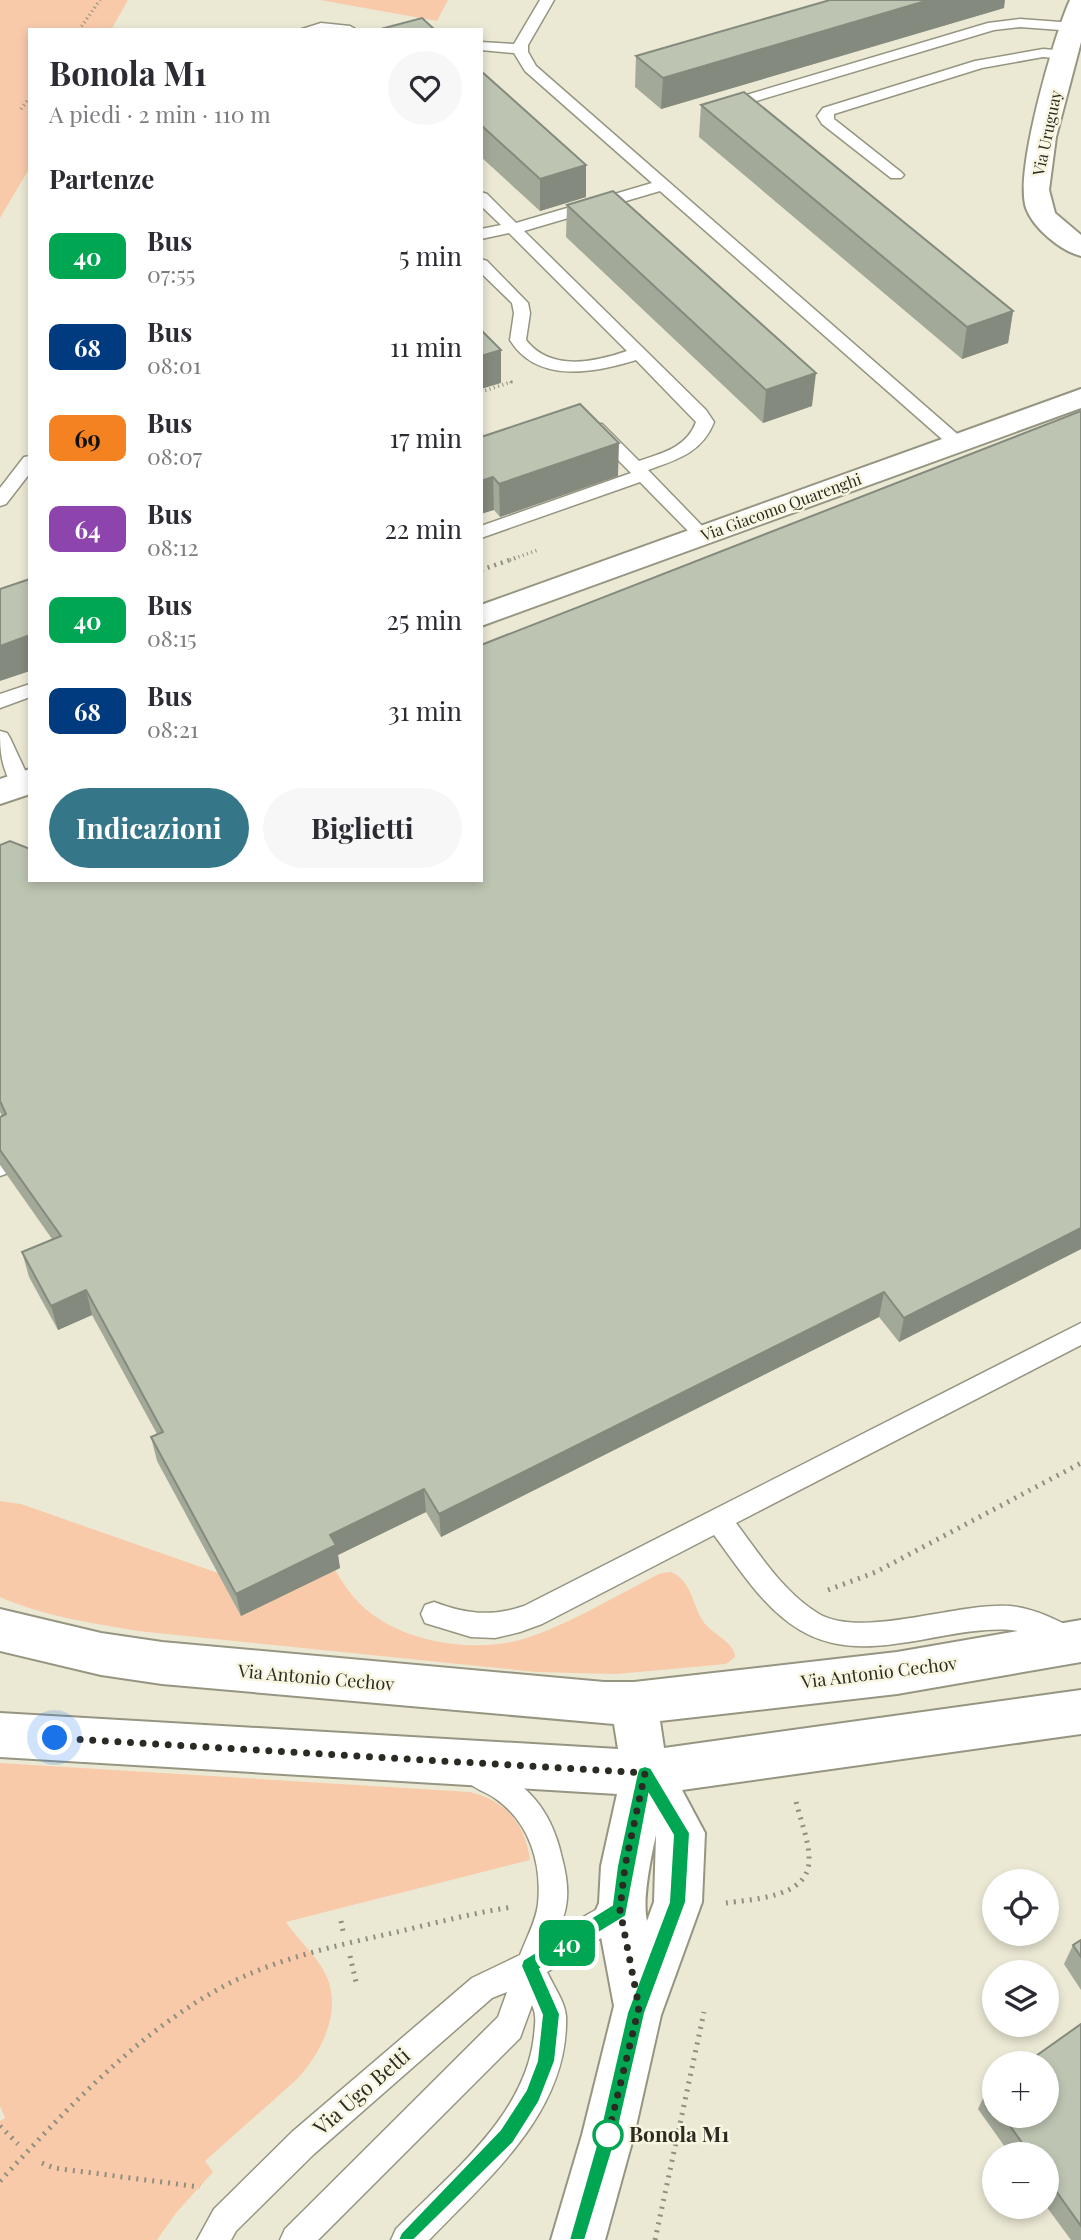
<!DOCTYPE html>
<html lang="it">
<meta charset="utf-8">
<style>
body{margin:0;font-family:"Playfair Display",serif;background:#f7f7f7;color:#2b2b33;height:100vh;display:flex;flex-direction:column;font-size:26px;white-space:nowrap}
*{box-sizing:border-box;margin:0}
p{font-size:23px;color:#7c7c81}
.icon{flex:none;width:38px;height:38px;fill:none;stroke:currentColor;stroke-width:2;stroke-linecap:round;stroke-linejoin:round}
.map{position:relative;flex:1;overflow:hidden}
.sheet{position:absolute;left:28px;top:28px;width:455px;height:854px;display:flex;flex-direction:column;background:#fff;border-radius:0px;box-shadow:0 4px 10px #0003}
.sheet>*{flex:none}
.badge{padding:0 14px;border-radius:10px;font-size:24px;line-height:46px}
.fabs{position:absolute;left:982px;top:1869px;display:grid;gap:14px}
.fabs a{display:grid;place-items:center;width:77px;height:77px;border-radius:50%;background:#fff;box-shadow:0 4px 10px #0003;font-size:35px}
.you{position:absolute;width:35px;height:35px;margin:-18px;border:5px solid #fff;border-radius:50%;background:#1a73e8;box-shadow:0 0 0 10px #1a73e833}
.map>.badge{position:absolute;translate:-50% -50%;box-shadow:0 0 0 4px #fff}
h2{padding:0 21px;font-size:26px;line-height:63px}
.round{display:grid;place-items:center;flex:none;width:74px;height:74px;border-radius:37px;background:#f7f7f7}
.summary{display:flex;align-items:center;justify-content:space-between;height:119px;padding:0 21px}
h1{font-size:33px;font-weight:700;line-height:52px}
.primary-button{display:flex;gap:14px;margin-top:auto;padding:14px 21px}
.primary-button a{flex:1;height:80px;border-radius:42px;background:#367689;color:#fff;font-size:28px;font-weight:700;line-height:80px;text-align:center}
.primary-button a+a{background:#f7f7f7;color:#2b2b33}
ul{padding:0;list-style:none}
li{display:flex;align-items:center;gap:21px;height:91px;padding:0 21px}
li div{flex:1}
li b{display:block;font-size:26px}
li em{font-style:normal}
li .badge{min-width:77px;font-weight:700;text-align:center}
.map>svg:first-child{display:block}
.green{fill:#f8caaa}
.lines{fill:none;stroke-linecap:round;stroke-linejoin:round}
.service-casing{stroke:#969581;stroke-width:3}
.minor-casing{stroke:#969581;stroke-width:4}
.path-far2{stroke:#8f8e7f;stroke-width:3.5;stroke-dasharray:1 3.5;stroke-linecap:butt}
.path-far1{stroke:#8f8e7f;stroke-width:4.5;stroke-dasharray:2 5;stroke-linecap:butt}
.path{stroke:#8f8e7f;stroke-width:5;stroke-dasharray:2 6;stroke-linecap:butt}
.service{fill:#fff;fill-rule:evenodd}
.minor{fill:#fff;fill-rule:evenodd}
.wall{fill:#a3a999}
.shaded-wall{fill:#848a7d}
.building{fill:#bdc5b2;stroke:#848a7d;stroke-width:2}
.line{fill:#00a651;stroke:#fff;stroke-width:2}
.walk{stroke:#2c2b23;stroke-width:7;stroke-dasharray:0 12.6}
.stop-dot{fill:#fff;stroke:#00a651;stroke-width:3.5}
.labels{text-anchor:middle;stroke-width:5;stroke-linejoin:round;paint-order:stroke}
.far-street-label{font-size:16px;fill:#2c2b23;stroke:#f8f6e1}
.street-label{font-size:18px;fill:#2c2b23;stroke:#f8f6e1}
.near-street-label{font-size:21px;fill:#2c2b23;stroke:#f8f6e1}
.near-stop-label{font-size:21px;font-weight:bold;fill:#2c2b23;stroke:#f8f6e1;text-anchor:start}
</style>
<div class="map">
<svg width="1081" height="2240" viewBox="0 0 1081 2240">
<rect width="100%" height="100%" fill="#ebe9d4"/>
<path class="green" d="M0 0H128L111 30H30V167L0 218Z
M320 0H448L437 21Z
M0 1501 21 1504 218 1573 241 1616 335 1570C344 1585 354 1600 368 1611 406 1642 469 1652 516 1641 560 1630 619 1594 661 1573L671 1572C692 1581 692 1604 703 1621 711 1634 735 1642 735 1657L726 1664 616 1674 536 1672 138 1631C92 1623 43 1616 0 1597Z
M0 1763 470 1792C506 1801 525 1823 530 1860L286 1922C298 1940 317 1956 326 1975 343 2011 321 2054 296 2080L205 2161 213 2172 176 2213 157 2240H0V2121L5 2118 0 2106Z"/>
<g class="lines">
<defs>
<path id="service" d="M540 0H554L528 45V52L536 66 963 439 966 443 963 447H951L660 191 524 231 706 410 714 422C702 453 676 460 648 470L711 535 702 541 696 539 640 482 481 538V526L631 473 590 432 587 428 590 424H602L639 461C663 453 687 447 696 422L636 360C594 373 537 384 510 340L514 313 512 303 481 273V259L487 261 528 303 530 313 526 340C551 372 595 362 627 351L509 233 481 239V229L501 225 481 206V192L487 194 516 223 652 183 525 71 514 53 481 50V42L514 44Z
M1020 19 1074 23 1081 27 1074 31 1020 27 994 30 726 110 721 111 714 107 716 104 988 23Z
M321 23 350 26 357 30H299Z
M1043 49 1066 51 1073 55 1066 59 1043 57 982 68 834 114V119L901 172 904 175 901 178H891L822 124 817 116 823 108 975 61Z
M30 456V473L6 504 0 506V488L24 457Z
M30 684V697L0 708V694Z
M0 731 7 733 10 738 30 781 28 789H14C2 769 0 754 0 731Z
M0 1157 9 1160 13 1166 8 1173 0 1176Z
M1081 1323V1345L736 1523C760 1555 784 1593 819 1614 863 1639 958 1602 1010 1606 1035 1608 1059 1621 1080 1632V1650L1071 1653C1051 1646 1033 1632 1011 1630 942 1625 865 1669 800 1630 763 1608 739 1568 714 1535L542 1624 520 1632 495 1638 471 1637 425 1623 421 1614 425 1605 434 1602C465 1614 492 1617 524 1606Z
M477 1761C525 1780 551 1807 562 1858 566 1873 569 1891 566 1906 565 1915 560 1924 557 1932L620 1896 630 1900 634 1910 630 1920 547 1972C553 1985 565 2002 566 2016 569 2112 488 2178 429 2240H391L396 2229C449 2174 525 2117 534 2036 535 2024 537 2016 532 2005L520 2038 318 2240H280L285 2229 498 2017 507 1992 492 1998 314 2154 236 2231 231 2240H197L214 2209 292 2132 472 1978 520 1955C526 1939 536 1921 538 1904 542 1864 530 1823 496 1799 484 1790 470 1789 463 1774L467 1765Z"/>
<path id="minor" d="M1070 0H1081V42L1056 137 1049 190 1055 213 1081 235V256C1061 251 1033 228 1026 208 1014 173 1054 35 1070 0Z
M1081 389V408L481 626V605Z
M30 769V794L0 804V779Z
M0 1609 101 1633 162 1642 604 1682H634L897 1652 1081 1620V1662L897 1694 660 1721 664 1748 1081 1690V1734L682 1790 705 1833 702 1902 661 2015 634 2135 605 2240H551L582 2135 614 2006 596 1910 599 1903 601 1866 617 1794 0 1757V1713L618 1749 614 1724 162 1684 101 1675 0 1651ZM656 1835 654 1902 647 1921C642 1900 651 1857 656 1835Z"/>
</defs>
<use href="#service" class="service-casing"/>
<use href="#minor" class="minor-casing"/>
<path class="path-far2" d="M79 30 100 0
M21 109 30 97
M481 392 511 382 509 380
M510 560 538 550"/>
<path class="path-far1" d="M481 570 515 558"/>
<path class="path" d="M828 1590 876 1572 1081 1463
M726 1903C752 1899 808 1898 809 1861 810 1842 800 1820 796 1801
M341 1921 343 1931
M350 1956 356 1982
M0 2126 18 2144
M42 2163 54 2168 200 2187
M0 2181C65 2111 131 2039 215 1991 271 1959 335 1946 397 1932 435 1923 473 1913 512 1907
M655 2240 704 2012"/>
<use href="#service" class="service"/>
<use href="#minor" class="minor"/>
</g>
<path class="wall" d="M1004 8 661 109 635 87 636 56Z
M481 71 586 165V197L540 211 481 157Z
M701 105 1013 311 1008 343 962 359 699 137Z
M567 205 812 406 763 423 566 237Z
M481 437 618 476 500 517 494 510Z
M0 845 1081 1249 899 1342 879 1317 441 1537 426 1512 338 1555 340 1568 241 1616 157 1461 151 1437 157 1434 92 1315 58 1330 29 1277 22 1252 52 1239 0 1165V1117L2 1116 0 1112Z
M1081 1940V1990L1064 1964 1073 1945Z
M1081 2024V2240H1071L1046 2206V2154H1010L978 2109 986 2092 994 2086V2116H1046Z"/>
<path class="shaded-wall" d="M929 0H1005L1004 8 661 109 663 78Z
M586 165V197L540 211V179Z
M1013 311 1008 343 962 359 967 327Z
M501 350V383L481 389V356Z
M816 373 812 406 763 423 766 390Z
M619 443 618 476 500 517 499 484Z
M493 477 494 510 481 514V481Z
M30 635V671L0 681V646Z
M1081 1228V1249L899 1342 904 1318Z
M86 1290 92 1315 58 1330 51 1306Z
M884 1292 879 1317 441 1537 439 1514Z
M424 1489 426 1512 338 1555 340 1568 241 1616 236 1594 330 1535Z"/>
<path class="building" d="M830 0H929L663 78 636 56Z
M422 18 435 30H377Z
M481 71 586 165 540 179 481 125Z
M744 92 1013 311 967 327 701 105Z
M613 191 816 373 766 390 567 205Z
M481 330 501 350 481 356Z
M580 404 619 443 499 484 493 477 481 481V437Z
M1081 411V1228L904 1318 884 1292 439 1514 424 1489 330 1535 336 1545 236 1594 151 1437 163 1432 86 1290 51 1306 22 1252 61 1236 0 1150V1117L6 1114 0 1101V845L10 841 30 849V880H481V645Z
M30 579V635L0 646V589Z
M1081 1940V1957L1073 1945Z
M1081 2024V2226L1046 2177V2154H1030L1003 2116H1046V2063H1026Z
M994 2086V2103L986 2092Z"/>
<path class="line" d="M645 1766 651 1768 690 1833 686 1902 645 2013 617 2135 585 2240H569L599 2135 627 2013 669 1902 673 1835 649 1795 626 1916 540 1969 560 2014 555 2061 539 2102 513 2143 414 2240H398L401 2233 500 2130 526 2090 537 2061 542 2015 521 1966 523 1960 612 1905 617 1866 637 1773 639 1768Z"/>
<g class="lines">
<path class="walk" d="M55 1738 645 1773 625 1866 620 1910 639 2007 608 2135"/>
</g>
<circle class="stop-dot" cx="608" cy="2135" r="14"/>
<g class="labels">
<g class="far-street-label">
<text transform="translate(1047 133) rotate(-78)" y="6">Via Uruguay</text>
<text transform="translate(781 507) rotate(-20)" y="6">Via Giacomo Quarenghi</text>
</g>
<g class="street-label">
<text transform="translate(879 1673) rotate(-7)" y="6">Via Antonio Cechov</text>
<text transform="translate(316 1678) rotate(5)" y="6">Via Antonio Cechov</text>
</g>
<g class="near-street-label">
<text transform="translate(362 2092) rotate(-41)" y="7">Via Ugo Betti</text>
</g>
<g class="near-stop-label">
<text x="629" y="2142">Bonola M1</text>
</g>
</g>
</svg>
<div class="fabs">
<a><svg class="icon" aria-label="locate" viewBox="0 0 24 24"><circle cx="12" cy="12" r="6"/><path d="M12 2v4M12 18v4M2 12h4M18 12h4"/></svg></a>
<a><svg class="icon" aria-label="layers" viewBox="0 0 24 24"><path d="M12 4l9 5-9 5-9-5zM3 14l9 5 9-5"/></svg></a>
<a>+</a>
<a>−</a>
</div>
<div class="you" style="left:55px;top:1738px"></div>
<b class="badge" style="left:567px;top:1943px;background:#00a651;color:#fff">40</b>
<section class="sheet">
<div class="summary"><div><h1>Bonola M1</h1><p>A piedi · 2 min · 110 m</p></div><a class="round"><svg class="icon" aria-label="heart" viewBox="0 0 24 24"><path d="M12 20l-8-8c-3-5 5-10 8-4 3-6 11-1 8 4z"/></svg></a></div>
<h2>Partenze</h2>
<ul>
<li><span class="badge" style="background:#00a651;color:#fff">40</span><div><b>Bus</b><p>07:55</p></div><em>5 min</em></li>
<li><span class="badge" style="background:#003b80;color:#fff">68</span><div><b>Bus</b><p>08:01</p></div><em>11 min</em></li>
<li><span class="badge" style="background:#f58220;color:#111">69</span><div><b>Bus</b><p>08:07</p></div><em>17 min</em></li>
<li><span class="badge" style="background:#8e44ad;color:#fff">64</span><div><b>Bus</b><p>08:12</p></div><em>22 min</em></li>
<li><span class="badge" style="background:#00a651;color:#fff">40</span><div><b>Bus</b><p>08:15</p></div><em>25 min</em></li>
<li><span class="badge" style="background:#003b80;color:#fff">68</span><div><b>Bus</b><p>08:21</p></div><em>31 min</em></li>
</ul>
<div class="primary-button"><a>Indicazioni</a><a>Biglietti</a></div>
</section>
</div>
